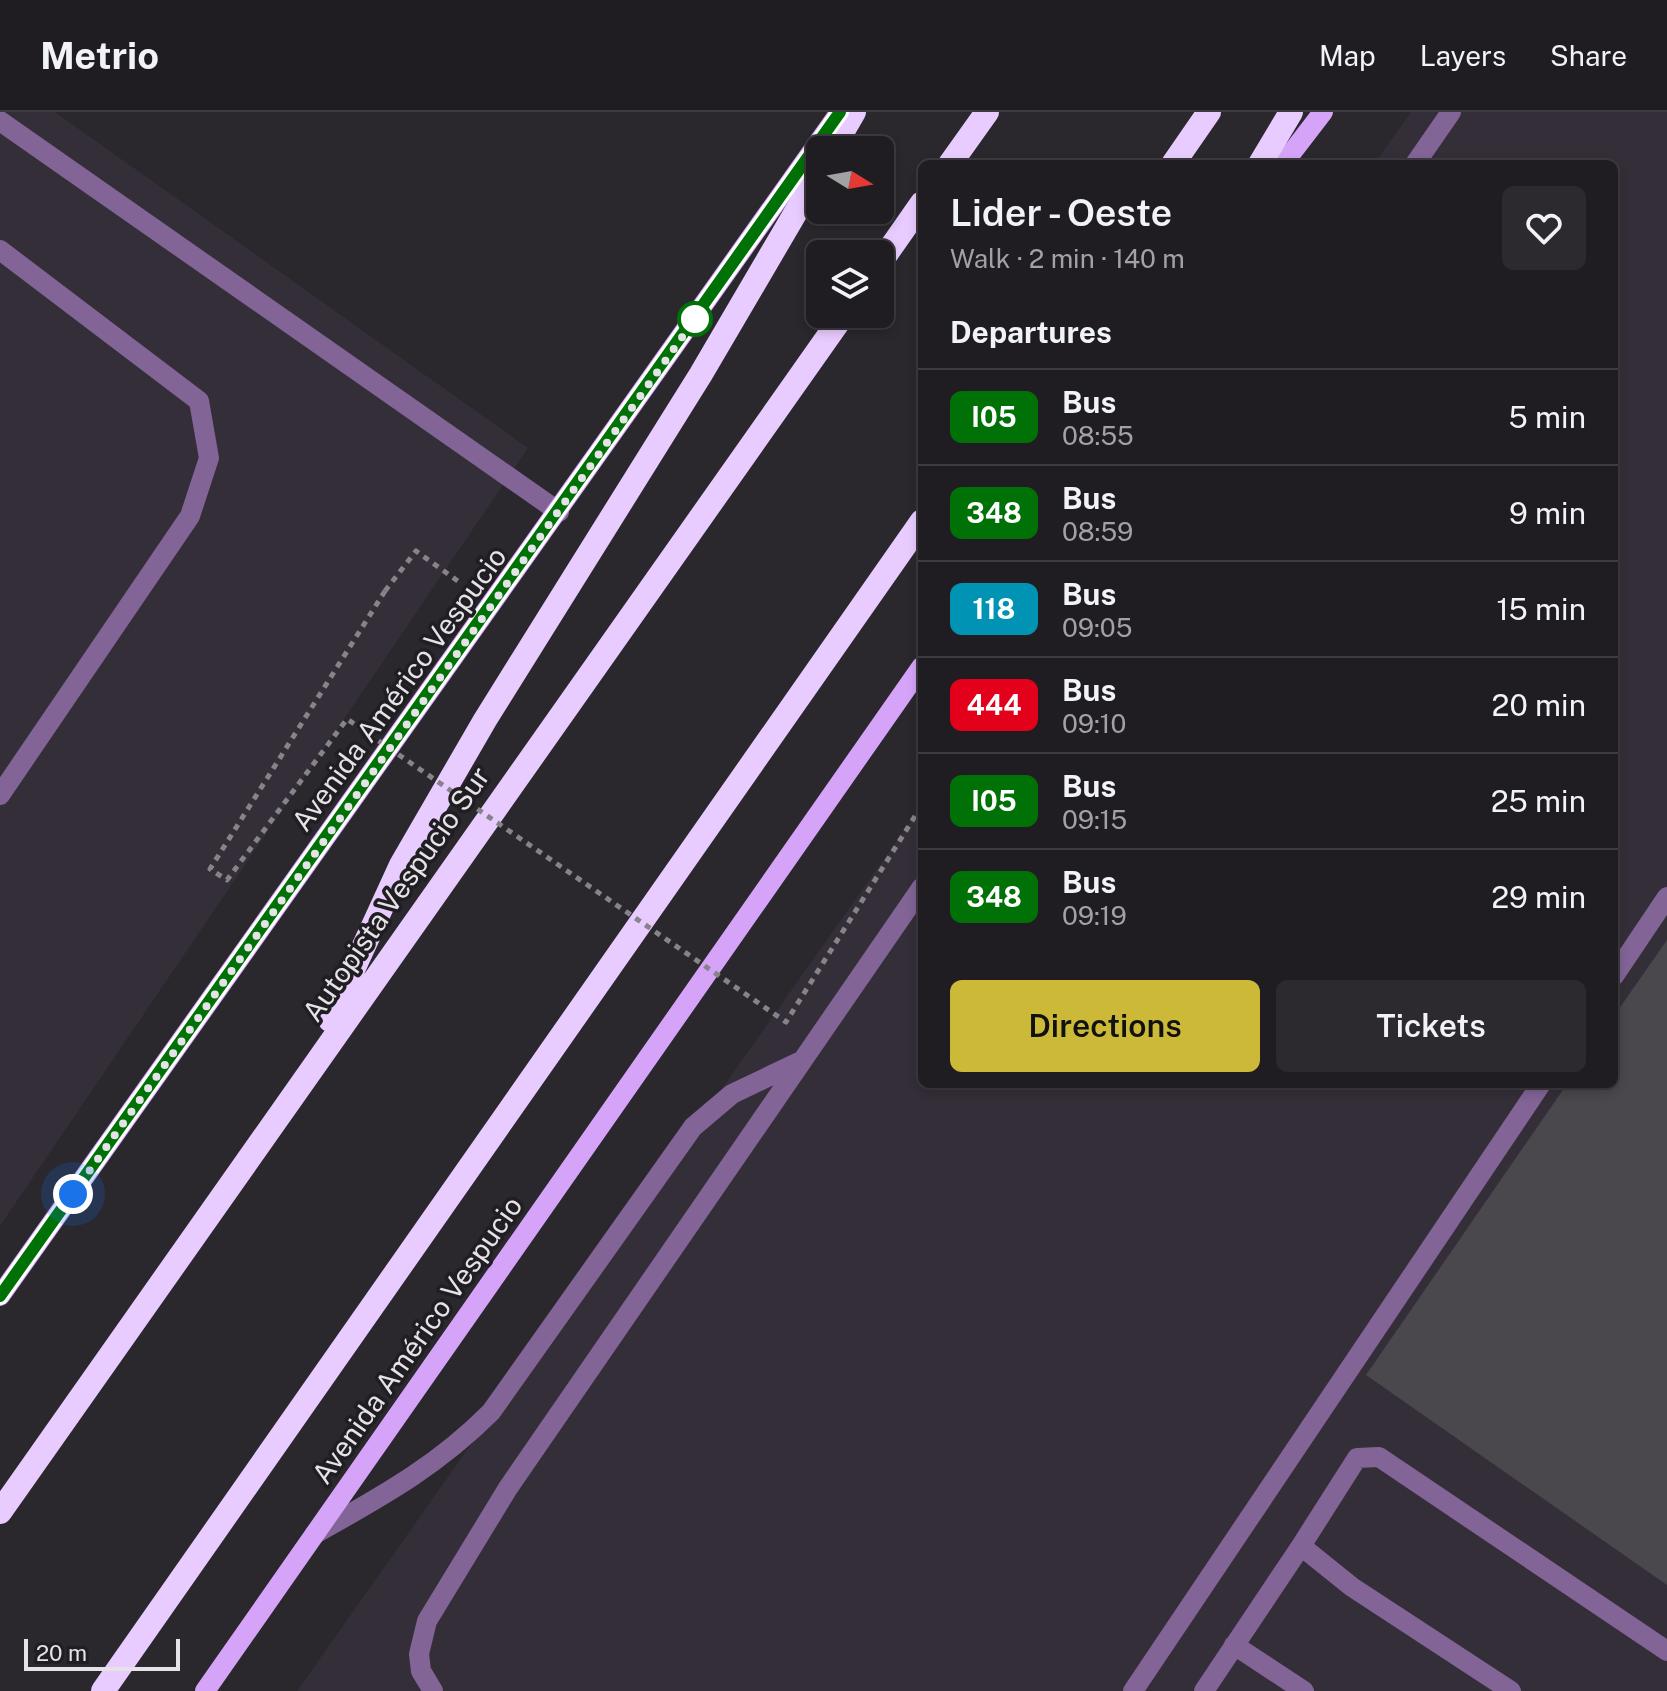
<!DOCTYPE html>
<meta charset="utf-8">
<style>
body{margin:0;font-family:"Public Sans",sans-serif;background:#2d2a2f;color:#f1f3f6;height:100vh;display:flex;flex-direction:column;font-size:30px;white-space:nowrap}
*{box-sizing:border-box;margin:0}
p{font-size:26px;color:#a2a2a5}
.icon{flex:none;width:44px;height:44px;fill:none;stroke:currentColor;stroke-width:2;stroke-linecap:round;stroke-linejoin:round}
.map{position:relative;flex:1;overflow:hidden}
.panel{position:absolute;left:918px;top:48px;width:700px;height:928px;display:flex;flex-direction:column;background:#201d22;border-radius:12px;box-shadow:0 4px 12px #0003,0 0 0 2px #3d3b40}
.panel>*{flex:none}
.badge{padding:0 16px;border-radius:12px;font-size:28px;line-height:52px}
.needle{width:52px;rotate:101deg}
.controls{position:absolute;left:806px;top:24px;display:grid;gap:16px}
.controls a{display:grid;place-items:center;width:88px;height:88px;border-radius:12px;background:#201d22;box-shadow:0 4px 12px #0003,0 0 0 2px #3d3b40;font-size:40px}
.scale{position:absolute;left:24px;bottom:20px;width:156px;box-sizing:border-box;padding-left:8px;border:4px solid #e5e3e7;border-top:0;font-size:22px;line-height:28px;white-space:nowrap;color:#e5e3e7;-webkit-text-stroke:6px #211e23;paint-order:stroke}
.you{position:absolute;width:40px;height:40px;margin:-20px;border:6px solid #fff;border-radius:50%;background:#1a73e8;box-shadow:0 0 0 12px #1a73e833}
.map>.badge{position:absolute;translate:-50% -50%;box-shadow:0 0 0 4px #fff}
h2{padding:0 32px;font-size:30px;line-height:72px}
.round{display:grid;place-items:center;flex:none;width:84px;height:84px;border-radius:12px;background:#2d2a2f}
.overview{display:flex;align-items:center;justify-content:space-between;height:136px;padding:0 32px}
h1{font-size:38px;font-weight:600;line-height:60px}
.cta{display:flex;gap:16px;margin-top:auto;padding:16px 32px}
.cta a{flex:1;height:92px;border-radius:12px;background:#cdb938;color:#111;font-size:32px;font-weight:600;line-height:92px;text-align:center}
.cta a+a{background:#2d2a2f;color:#f1f3f6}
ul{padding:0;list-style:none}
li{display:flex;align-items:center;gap:24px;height:96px;padding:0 32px;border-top:2px solid #3d3b40}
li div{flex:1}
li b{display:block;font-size:30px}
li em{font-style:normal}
li .badge{min-width:88px;font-weight:700;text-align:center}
header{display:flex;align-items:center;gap:48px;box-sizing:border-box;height:112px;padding:0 40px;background:#201d22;border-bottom:2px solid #3d3b40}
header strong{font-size:38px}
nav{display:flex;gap:44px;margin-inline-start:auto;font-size:28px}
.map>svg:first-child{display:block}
.built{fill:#342e39}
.building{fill:#4a474d}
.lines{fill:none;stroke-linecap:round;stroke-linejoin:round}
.path{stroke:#878489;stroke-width:5;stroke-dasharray:6 6;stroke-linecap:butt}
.minor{stroke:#826497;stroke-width:20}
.major{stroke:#d5a4f9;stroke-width:20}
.highway{stroke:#e9ccff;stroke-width:24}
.path-bridge{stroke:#878489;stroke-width:5;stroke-dasharray:6 6;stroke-linecap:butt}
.line-casing{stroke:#fff;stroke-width:18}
.line{stroke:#007106;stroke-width:12}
.walk{stroke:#e5e3e7;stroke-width:8;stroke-dasharray:0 14.4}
.stop-dot{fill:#fff;stroke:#007106;stroke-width:4}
.labels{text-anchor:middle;stroke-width:7;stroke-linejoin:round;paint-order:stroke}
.street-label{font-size:28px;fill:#e5e3e7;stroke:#211e23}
</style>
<header>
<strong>Metrio</strong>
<nav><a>Map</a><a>Layers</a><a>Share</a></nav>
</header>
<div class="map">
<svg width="1667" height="1579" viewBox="0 0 1667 1579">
<rect width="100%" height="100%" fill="#2a272d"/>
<path class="built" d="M0 0H55L528 336 0 1114Z
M1411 0H1667V1579H297L922 693V972H1614V52H1374Z"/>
<path class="building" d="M1667 828V1473L1366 1263 1567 972H1614V904Z"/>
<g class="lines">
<path class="path" d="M385 479 416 439 462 472"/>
<path class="minor" d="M0 9 559 400
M1415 52 1451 0
M0 138 199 289 209 346 190 404 0 683
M1614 864 1667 785
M315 1422C382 1384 436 1355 491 1300L693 1015 732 982 799 950
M1301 1434 1357 1346 1379 1345 1667 1539
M1234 1533 1304 1579
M433 1579 421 1559 419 1542 427 1509 508 1376 922 775
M1133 1579 1541 972
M1204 1579 1301 1434 1352 1475 1511 1579"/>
<path class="major" d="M1283 52 1323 0
M0 1184 840 0
M205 1579 922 554"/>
<path class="highway" d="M832 38 854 0
M950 52 987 0
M1173 52 1209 0
M1260 52 1291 0
M880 151 922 91
M330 908 401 753 485 608 701 262 820 59
M0 1400 844 202
M103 1579 922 409"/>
<path class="path-bridge" d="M385 479 210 757 227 768 347 607 786 910 922 693"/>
</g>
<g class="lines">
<defs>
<path id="line" d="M0 1184 840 0"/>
</defs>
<use href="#line" class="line-casing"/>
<use href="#line" class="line"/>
<path class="walk" d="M73 1082 700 200 695 207"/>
</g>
<circle class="stop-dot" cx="695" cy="207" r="16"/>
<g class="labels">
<g class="street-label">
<text transform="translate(399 577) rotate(-54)" y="10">Avenida Américo Vespucio</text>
<text transform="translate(396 782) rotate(-55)" y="10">Autopista Vespucio Sur</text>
<text transform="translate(417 1228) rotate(-55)" y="10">Avenida Américo Vespucio</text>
</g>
</g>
</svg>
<div class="controls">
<a><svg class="needle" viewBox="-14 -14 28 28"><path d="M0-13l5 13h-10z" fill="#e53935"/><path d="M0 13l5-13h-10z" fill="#a2a2a5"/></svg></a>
<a><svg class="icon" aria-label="layers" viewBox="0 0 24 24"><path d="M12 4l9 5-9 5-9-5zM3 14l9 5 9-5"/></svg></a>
</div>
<div class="scale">20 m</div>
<div class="you" style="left:73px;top:1082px"></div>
<section class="panel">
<div class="overview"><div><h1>Lider - Oeste</h1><p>Walk · 2 min · 140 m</p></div><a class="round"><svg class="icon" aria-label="heart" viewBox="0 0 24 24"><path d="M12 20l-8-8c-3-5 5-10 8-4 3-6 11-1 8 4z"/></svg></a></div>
<h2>Departures</h2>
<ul>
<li><span class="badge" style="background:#007106;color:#fff">I05</span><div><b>Bus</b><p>08:55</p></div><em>5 min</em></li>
<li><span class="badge" style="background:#007106;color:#fff">348</span><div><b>Bus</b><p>08:59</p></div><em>9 min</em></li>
<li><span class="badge" style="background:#0093b3;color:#fff">118</span><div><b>Bus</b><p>09:05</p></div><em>15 min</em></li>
<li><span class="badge" style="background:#e2001a;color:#fff">444</span><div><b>Bus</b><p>09:10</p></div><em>20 min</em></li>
<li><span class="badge" style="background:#007106;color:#fff">I05</span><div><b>Bus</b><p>09:15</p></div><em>25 min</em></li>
<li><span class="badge" style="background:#007106;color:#fff">348</span><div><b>Bus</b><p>09:19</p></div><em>29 min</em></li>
</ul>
<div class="cta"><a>Directions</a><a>Tickets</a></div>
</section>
</div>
